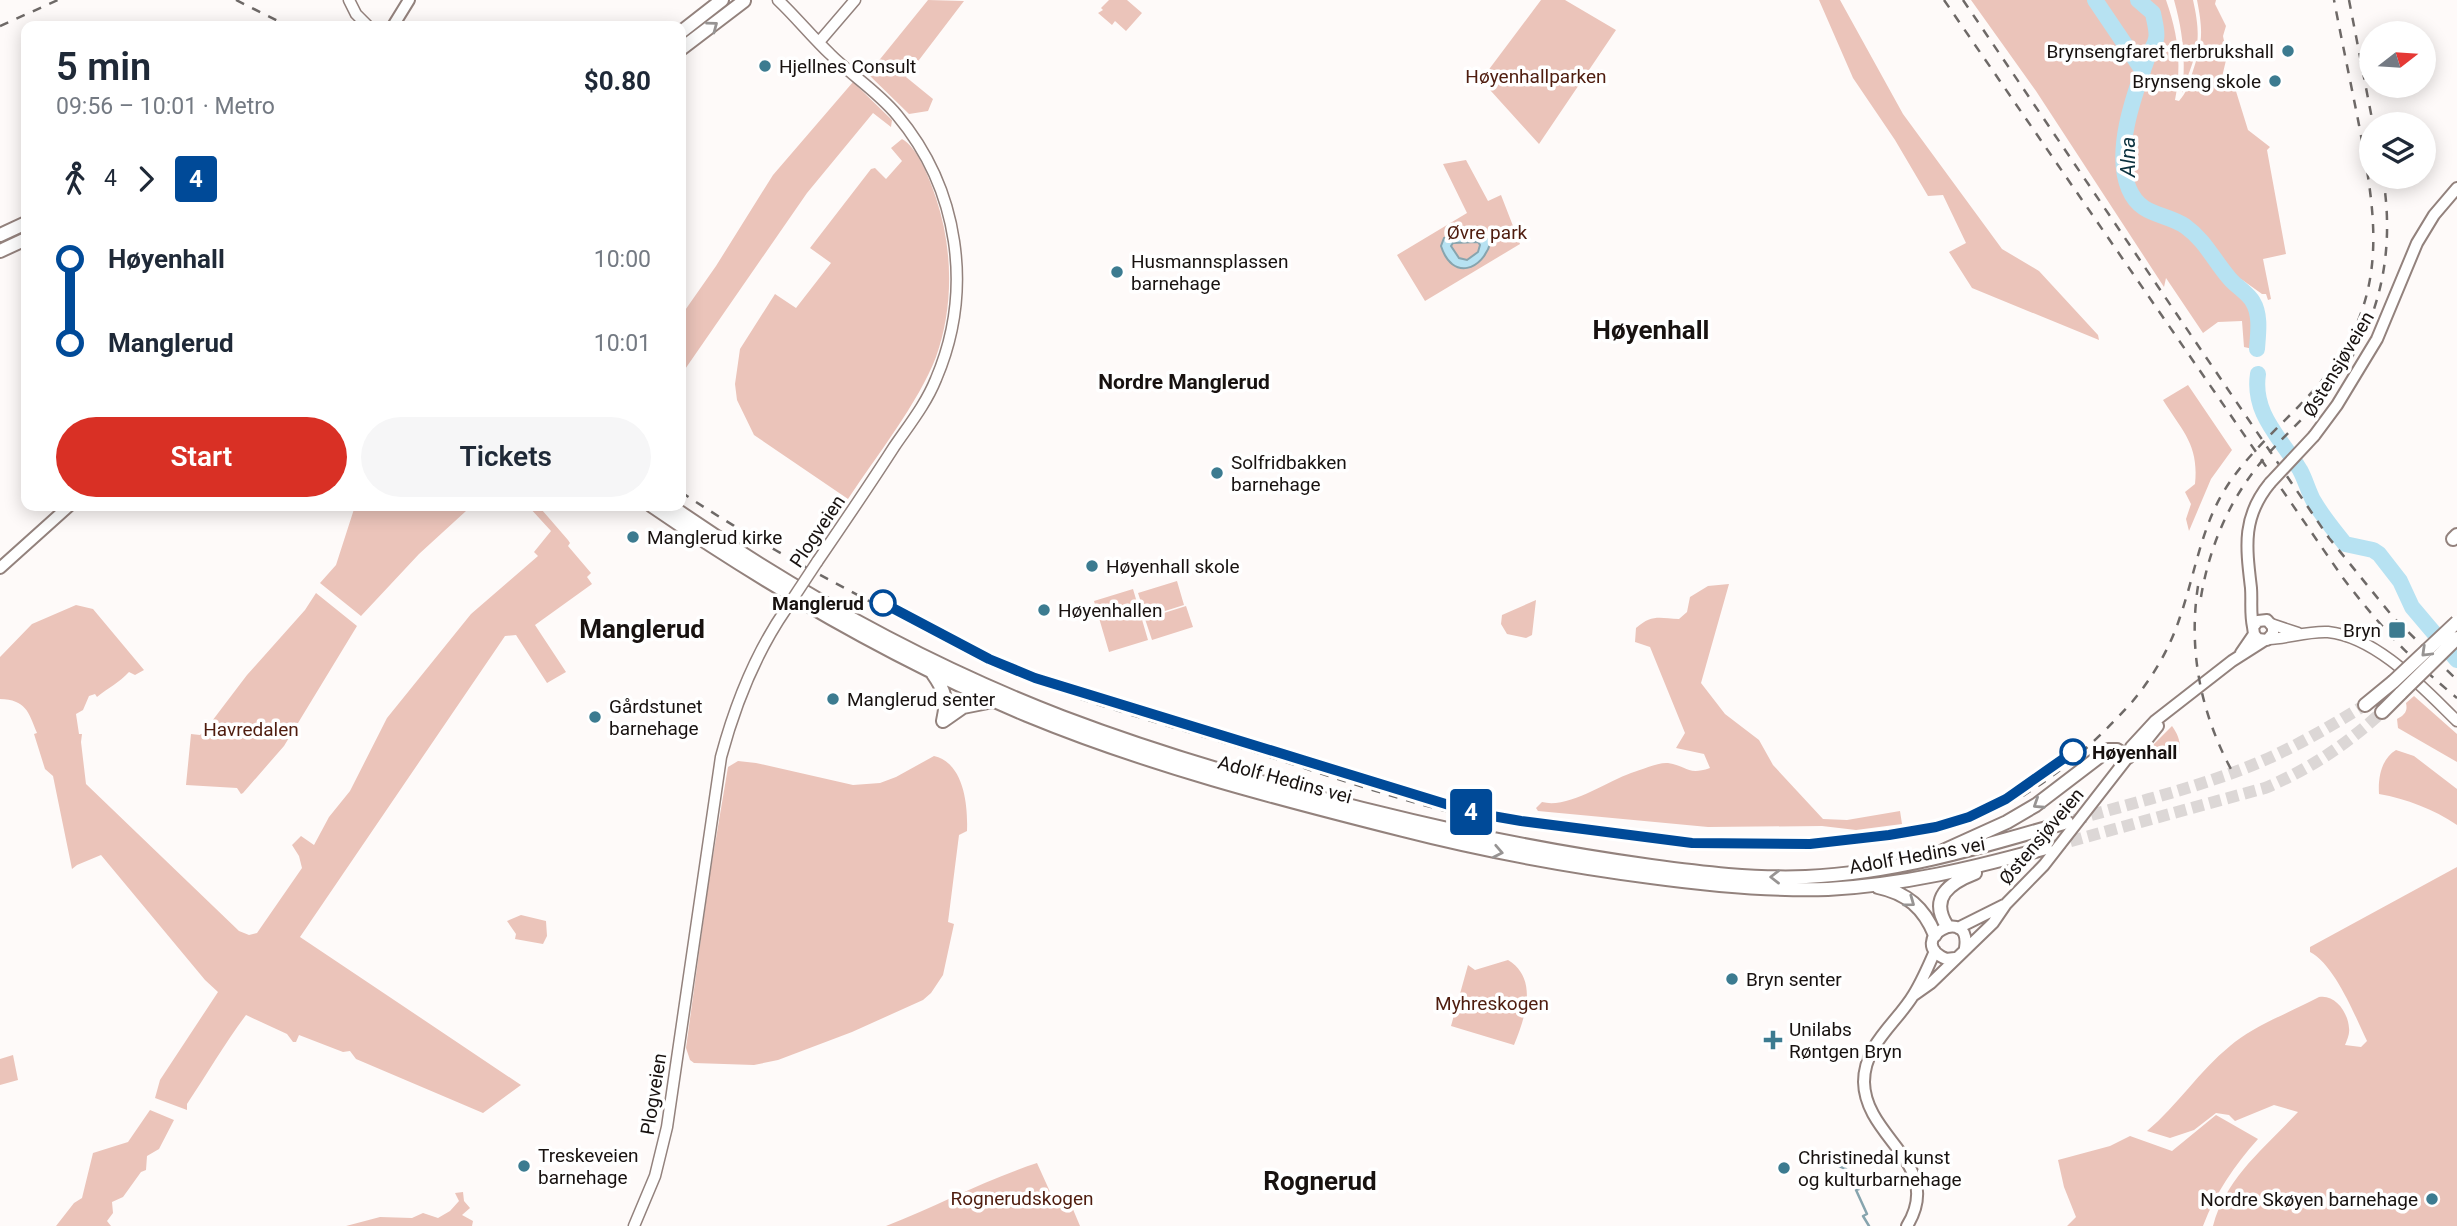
<!DOCTYPE html>
<meta charset="utf-8">
<style>
body{margin:0;font-family:Roboto,sans-serif;background:#f6f6f7;color:#1f2937;height:100vh;display:flex;flex-direction:column;font-size:26px;white-space:nowrap}
*{box-sizing:border-box;margin:0}
p{font-size:23px;color:#747a83}
.icon{flex:none;width:38px;height:38px;fill:none;stroke:currentColor;stroke-width:2;stroke-linecap:round;stroke-linejoin:round}
.map{position:relative;flex:1;overflow:hidden}
.details{position:absolute;left:21px;top:21px;width:665px;height:490px;display:flex;flex-direction:column;background:#fff;border-radius:14px;box-shadow:0 4px 18px #0003}
.details>*{flex:none}
.badge{padding:0 14px;border-radius:5px;font-size:24px;line-height:46px}
.needle{width:46px;rotate:73deg}
.tools{position:absolute;left:2359px;top:21px;display:grid;gap:14px}
.tools a{display:grid;place-items:center;width:77px;height:77px;border-radius:50%;background:#fff;box-shadow:0 4px 18px #0003;font-size:35px}
.map>.badge{position:absolute;translate:-50% -50%;box-shadow:0 0 0 4px #fff}
.legs{display:flex;align-items:center;gap:10px;height:77px;padding:0 35px;font-size:23px}
.legs p{margin-inline-start:auto}
.summary{display:flex;align-items:center;justify-content:space-between;height:119px;padding:0 35px}
h1{font-size:38px;font-weight:600;line-height:52px}
.button{display:flex;gap:14px;margin-top:auto;padding:14px 35px}
.button a{flex:1;height:80px;border-radius:42px;background:#d93025;color:#fff;font-size:28px;font-weight:600;line-height:80px;text-align:center}
.button a+a{background:#f6f6f7;color:#1f2937}
ul{padding:0 35px;list-style:none}
li{display:flex;align-items:center;gap:24px;height:84px;font-size:26px}
li i{display:grid;place-items:center;width:10px;height:100%;margin:0 9px;background:currentColor}
li i::after{content:'';width:18px;height:18px;margin:-9px;border:5px solid;border-radius:50%;background:#fff}
li p{margin-inline-start:auto}
li:first-child i{background:linear-gradient(#0000 50%,currentColor 0)}
li:last-child i{background:linear-gradient(currentColor 50%,#0000 0)}
.map>svg:first-child{display:block}
.green{fill:#ebc4ba}
.water{fill:#b7e2f2;stroke:#87a4ae;stroke-width:2;fill-rule:evenodd}
.lines{fill:none;stroke-linecap:round;stroke-linejoin:round}
.stream{stroke:#87a4ae;stroke-width:2.5}
.river{stroke:#b7e2f2;stroke-width:16}
.trunk-tunnel{stroke:#dcd7d6;stroke-width:12;stroke-dasharray:12 6;stroke-linecap:butt}
.tertiary-casing{stroke:#93827d;stroke-width:13}
.secondary-casing{stroke:#93827d;stroke-width:14}
.trunk-casing{stroke:#93827d;stroke-width:16}
.tertiary{stroke:#fff;stroke-width:10}
.secondary{stroke:#fff;stroke-width:10}
.trunk{stroke:#fff;stroke-width:12}
.rail{stroke:#6e6967;stroke-width:2.5;stroke-dasharray:9 9;stroke-linecap:butt}
.tertiary-bridge-casing{stroke:#93827d;stroke-width:13;stroke-linecap:butt}
.secondary-bridge-casing{stroke:#93827d;stroke-width:14;stroke-linecap:butt}
.trunk-bridge-casing{stroke:#93827d;stroke-width:16;stroke-linecap:butt}
.tertiary-bridge{stroke:#fff;stroke-width:10}
.secondary-bridge{stroke:#fff;stroke-width:10}
.trunk-bridge{stroke:#fff;stroke-width:12}
.oneway{stroke:#979493}
.line-1-casing{stroke:#fff;stroke-width:16}
.line-1{stroke:#004a98;stroke-width:10}
.poi-dot{fill:#3c7b90;stroke:#fff;stroke-width:2.5}
.stop-1-dot{fill:#fff;stroke:#004a98;stroke-width:3.5}
.labels{text-anchor:middle;stroke-width:7;stroke-linejoin:round;paint-order:stroke}
.poi-label{font-size:19px;fill:#181210;stroke:#fff;text-anchor:start}
.park-label{font-size:19px;fill:#4f1d0f;stroke:#fff}
.street-label{font-size:19px;fill:#181210;stroke:#fff}
.stop-label{font-size:19px;font-weight:bold;fill:#181210;stroke:#fff;text-anchor:end}
.water-label{font-size:21px;font-style:italic;fill:#0a313e;stroke:#fff}
.neighbourhood-label{font-size:21px;font-weight:bold;fill:#181210;stroke:#fff}
.district-label{font-size:26px;font-weight:bold;fill:#181210;stroke:#fff}
</style>
<div class="map">
<svg width="2457" height="1226" viewBox="0 0 2457 1226">
<rect width="100%" height="100%" fill="#fefaf9"/>
<path class="green" d="M928 0 964 1 906 77 933 99 928 111 909 114 868 74Z
M1109 0H1127L1142 13 1126 31 1115 21 1112 25 1098 13 1103 10 1101 8Z
M1541 0H1565L1616 30 1539 144 1481 80Z
M1819 0H1840L1903 114 2002 249 2039 271 2098 335 2099 340 1972 288 1949 252 1966 243 1943 195 1928 196 1895 140 1853 78Z
M1971 0H2166C2178 34 2182 64 2175 100L2179 101C2186 93 2188 87 2191 77 2202 43 2204 36 2197 0H2216L2215 4 2226 26 2223 36 2227 56 2222 77 2235 88 2248 130 2270 147 2267 150 2286 254 2263 259 2271 299 2268 300 2266 294H2262L2241 279 2253 311V349L2244 347 2242 321 2218 322 2203 333 2166 278 2164 287 2036 91Z
M2174 0H2193C2203 44 2196 52 2182 93 2186 60 2183 32 2174 0Z
M853 82 892 120 891 127 873 113 807 193 681 375V316L716 266 773 175Z
M902 139C917 146 931 182 936 198 953 249 954 306 936 357 919 402 875 458 848 499L754 435 737 400 735 384 740 349 775 294 796 308 831 263 810 248 871 169 875 168 886 179 902 161 891 148Z
M1466 160 1488 201 1501 195 1520 244 1425 301 1397 255 1467 213 1443 164Z
M2188 385 2232 450 2211 479 2189 531 2186 519 2191 504 2185 492 2195 484C2199 445 2183 432 2163 400Z
M355 506H460L466 511 419 554 361 616 320 583 336 565Z
M529 507 542 510 568 540 570 543 568 546 591 573 587 577 592 584 535 625 566 672 547 683 516 635 505 636 300 937 521 1085 483 1113 356 1059 350 1051 343 1052 299 1035 296 1042H293L287 1034 246 1015C225 1043 207 1074 187 1104V1110L155 1098 160 1080 218 992 205 980 101 855 77 865 72 869 53 776 45 769 34 734 37 733C28 711 26 700 0 699V657L32 624 76 605 93 609 144 670 135 675 129 672C119 683 108 688 97 697L95 694 89 696 83 710 76 714 79 734H82L81 742 86 784 239 931 249 935 257 933 302 868 299 856 292 845 301 836 314 845 329 817 350 791 387 718 471 614 538 556 534 552 551 531Z
M1177 581 1184 605 1146 617 1138 593Z
M1729 584 1701 683 1725 714 1759 740 1773 765 1823 819 1847 820 1900 811 1902 824 1856 830 1822 826 1708 827 1538 811 1536 808 1542 802C1568 809 1606 782 1631 773 1641 770 1658 762 1668 763 1688 766 1687 776 1710 768L1704 754 1676 748 1685 733 1650 647 1635 642 1636 628C1652 614 1659 618 1679 619L1687 612 1690 597 1708 586Z
M1133 589 1148 640 1109 652 1094 601Z
M316 593 357 626 284 746 243 793 241 794 237 788 186 785 191 734 200 735 206 729 247 675 305 610Z
M1536 600 1532 635 1526 638 1507 634 1501 624 1502 615Z
M1186 606 1193 627 1152 640 1145 619Z
M2414 696 2457 734V762L2398 728 2397 719C2404 715 2408 712 2406 703Z
M2172 726C2180 737 2182 747 2178 760L2153 745Z
M2396 750 2414 756 2457 789V825C2433 809 2407 799 2379 794 2378 778 2381 759 2396 750Z
M934 756C964 763 968 805 967 831L959 835 948 922 954 924 943 975 931 993 923 1000 852 1032 778 1060 754 1065 694 1063 690 1060 686 1048 709 880 728 767 738 761 756 763 853 785 880 783 896 777Z
M2457 867V1226H2213C2226 1177 2266 1147 2298 1112L2274 1105 2235 1121 2229 1115 2216 1113 2194 1130 2170 1138 2147 1131C2178 1105 2199 1071 2230 1046 2253 1026 2291 1012 2319 997 2335 994 2348 1012 2349 1028 2350 1034 2347 1040 2345 1045L2361 1047 2367 1041C2355 1016 2335 965 2310 952V947Z
M521 915 546 921 547 936 543 944 515 939 516 934 507 921Z
M1508 960C1539 979 1525 1018 1514 1045L1451 1026 1468 965 1475 970Z
M13 1055 18 1080 0 1085V1059Z
M150 1110 174 1120 159 1149 147 1156 146 1170 141 1172 123 1197 112 1202 113 1213 107 1221 111 1226H56L74 1203 82 1198 93 1153 128 1142Z
M2216 1115 2258 1139C2234 1166 2216 1192 2203 1226H2067L2076 1217 2064 1187 2058 1160 2110 1146 2130 1136 2172 1151Z
M1037 1163 1051 1194 1067 1195 1080 1226H886C937 1206 985 1180 1037 1163Z
M463 1192 464 1201 470 1208 462 1215 473 1221 472 1226H346L380 1217 412 1218 423 1213 438 1218 450 1211 459 1201 455 1193Z"/>
<path class="water" d="M1451 236 1487 237 1491 241C1483 271 1452 281 1441 246L1444 238ZM1478 242 1480 245 1478 252 1467 260 1459 258 1451 246 1453 243Z"/>
<g class="lines">
<path class="stream" d="M1836 1160 1832 1163 1846 1169 1859 1189 1856 1190 1867 1214 1863 1216 1869 1226"/>
<path class="river" d="M2095 0 2143 71
M2138 0 2153 13C2154 20 2158 32 2156 39 2155 46 2149 52 2147 59 2134 95 2113 152 2129 189 2141 217 2164 212 2185 226 2206 241 2214 261 2230 279 2237 287 2248 293 2253 302 2261 315 2258 334 2257 349
M2258 374C2252 414 2281 438 2300 470 2305 479 2308 490 2313 500 2322 516 2334 530 2345 544L2373 550 2379 554 2400 581 2412 607 2457 660"/>
<path class="trunk-tunnel" d="M2074 820C2136 802 2201 787 2260 762 2297 746 2331 726 2365 705
M2053 846 2265 788C2310 769 2347 744 2382 712"/>
<defs>
<path id="tertiary" d="M349 0 356 14 368 26
M778 0C796 17 812 37 830 54 851 75 877 91 897 115 959 189 974 290 936 379 926 404 909 425 894 447 869 486 843 524 817 562
M819 42 855 0
M2271 624 2298 633
M2269 639C2289 638 2307 631 2328 632 2377 637 2423 688 2457 721
M634 1226 655 1176 667 1127 721 757C735 705 755 654 786 609"/>
<path id="secondary" d="M393 26 409 0
M2314 436 2337 405 2377 339 2417 243 2434 215 2457 188
M0 568 69 506
M2253 627C2250 613 2252 601 2251 588 2246 546 2242 517 2270 483
M2241 653 2254 634 2253 627 2258 621 2267 620 2273 627V633L2267 640 2258 639 2254 634
M2128 757 2137 752 2158 726
M1958 928 2004 905
M1955 958 1946 959C1903 940 1972 903 1965 948
M1914 995 1931 983 1993 923 2006 904 2044 865 2128 757 2131 747 2155 721 2232 661 2265 640
M1907 1226C1945 1164 1865 1139 1864 1082 1864 1044 1897 1023 1914 994 1922 981 1929 965 1935 951"/>
<path id="trunk" d="M681 32 722 0
M681 49 744 1
M0 235 26 223
M0 251 26 239
M652 506C770 587 895 660 1027 715 1148 765 1276 798 1403 830 1485 851 1567 866 1651 877 1710 885 1768 891 1828 889 1903 885 1974 868 2046 848
M671 506C792 590 924 664 1062 717 1191 766 1326 802 1461 832 1524 846 1587 857 1651 866 1702 873 1754 879 1806 877 1896 873 1981 847 2067 822
M2453 539 2457 535
M933 674C945 691 948 700 943 721
M2365 705 2393 682
M2382 712 2401 693
M943 721 963 707 993 701
M1943 851 2007 822 2036 805 2108 750H2117L2128 757
M1878 887C1907 893 1924 908 1935 935
M1947 926C1929 898 1949 883 1975 873"/>
</defs>
<use href="#tertiary" class="tertiary-casing"/>
<use href="#secondary" class="secondary-casing"/>
<use href="#trunk" class="trunk-casing"/>
<use href="#tertiary" class="tertiary"/>
<use href="#secondary" class="secondary"/>
<use href="#trunk" class="trunk"/>
<path class="rail" d="M236 0 288 26
M1944 0 2343 578C2377 623 2413 662 2457 698
M1963 0 2329 538 2393 617 2457 680
M2349 0 2373 124
M0 26 58 0
M681 492C742 533 806 568 871 602 920 629 969 656 1020 678 1094 705 1170 726 1245 749 1322 773 1401 802 1480 819 1512 827 1545 829 1577 834 1676 848 1772 856 1871 843 1903 839 1936 834 1967 823 2031 800 2087 752 2132 702 2153 677 2170 648 2180 617 2194 577 2200 534 2221 496 2249 447 2297 415 2330 370 2389 290 2376 216 2359 125 2351 84 2342 42 2334 0
M2198 586C2188 651 2201 714 2232 771
M2201 597C2210 543 2232 494 2268 454 2290 430 2314 409 2334 383 2381 323 2395 251 2383 177"/>
<defs>
<path id="tertiary-bridge" d="M786 609 817 562"/>
<path id="secondary-bridge" d="M2270 483 2314 436"/>
<path id="trunk-bridge" d="M2393 682 2457 622
M2401 693 2457 638"/>
</defs>
<use href="#tertiary-bridge" class="tertiary-bridge-casing"/>
<use href="#secondary-bridge" class="secondary-bridge-casing"/>
<use href="#trunk-bridge" class="trunk-bridge-casing"/>
<use href="#tertiary-bridge" class="tertiary-bridge"/>
<use href="#secondary-bridge" class="secondary-bridge"/>
<use href="#trunk-bridge" class="trunk-bridge"/>
</g>
<defs><path id="oneway-chevron" d="M-2-3.5L2.5 0L-2 3.5" fill="none" stroke-width="1.6" stroke-linecap="round" stroke-linejoin="round" transform="scale(1.75)"/></defs>
<g class="oneway">
<use href="#oneway-chevron" transform="translate(713 26) rotate(-37)"/>
<use href="#oneway-chevron" transform="translate(2426 652) rotate(136)"/>
<use href="#oneway-chevron" transform="translate(2038 804) rotate(147)"/>
<use href="#oneway-chevron" transform="translate(1498 852) rotate(11)"/>
<use href="#oneway-chevron" transform="translate(1775 877) rotate(-180)"/>
<use href="#oneway-chevron" transform="translate(1910 902) rotate(36)"/>
</g>
<g class="lines">
<defs>
<path id="line-1" d="M883 603 989 659 1035 678 1475 813 1521 821 1692 843 1810 844 1889 835 1936 827 1969 817 2006 799 2073 752"/>
</defs>
<use href="#line-1" class="line-1-casing"/>
<use href="#line-1" class="line-1"/>
</g>
<g class="poi-dot">
<circle cx="2288" cy="51" r="7"/>
<circle cx="765" cy="66" r="7"/>
<circle cx="2275" cy="81" r="7"/>
<circle cx="1117" cy="272" r="7"/>
<circle cx="1217" cy="473" r="7"/>
<circle cx="633" cy="537" r="7"/>
<circle cx="1092" cy="566" r="7"/>
<circle cx="1044" cy="610" r="7"/>
<rect x="2388" y="621" width="18" height="18" rx="3.5"/>
<circle cx="833" cy="699" r="7"/>
<circle cx="595" cy="717" r="7"/>
<circle cx="1732" cy="979" r="7"/>
<path d="M1769.5 1029.5h7v7h7v7h-7v7h-7v-7h-7v-7h7z"/>
<circle cx="524" cy="1166" r="7"/>
<circle cx="1784" cy="1168" r="7"/>
<circle cx="2432" cy="1199" r="7"/>
</g>
<g class="stop-1-dot">
<circle cx="883" cy="603" r="12"/>
<circle cx="2073" cy="752" r="12"/>
</g>
<g class="labels">
<g class="poi-label">
<text x="2274" y="58" text-anchor="end">Brynsengfaret flerbrukshall</text>
<text x="779" y="73">Hjellnes Consult</text>
<text x="2261" y="88" text-anchor="end">Brynseng skole</text>
<text x="1131" y="268">Husmannsplassen<tspan x="1131" dy="22">barnehage</tspan></text>
<text x="1231" y="469">Solfridbakken<tspan x="1231" dy="22">barnehage</tspan></text>
<text x="647" y="544">Manglerud kirke</text>
<text x="1106" y="573">Høyenhall skole</text>
<text x="1058" y="617">Høyenhallen</text>
<text x="2381" y="637" text-anchor="end">Bryn</text>
<text x="847" y="706">Manglerud senter</text>
<text x="609" y="713">Gårdstunet<tspan x="609" dy="22">barnehage</tspan></text>
<text x="1746" y="986">Bryn senter</text>
<text x="1789" y="1036">Unilabs<tspan x="1789" dy="22">Røntgen Bryn</tspan></text>
<text x="538" y="1162">Treskeveien<tspan x="538" dy="22">barnehage</tspan></text>
<text x="1798" y="1164">Christinedal kunst<tspan x="1798" dy="22">og kulturbarnehage</tspan></text>
<text x="2418" y="1206" text-anchor="end">Nordre Skøyen barnehage</text>
</g>
<g class="park-label">
<text x="1536" y="83">Høyenhallparken</text>
<text x="1487" y="239">Øvre park</text>
<text x="251" y="736">Havredalen</text>
<text x="1492" y="1010">Myhreskogen</text>
<text x="1022" y="1205">Rognerudskogen</text>
</g>
<g class="street-label">
<text transform="translate(2338 364) rotate(-59)" y="7">Østensjøveien</text>
<text transform="translate(817 531) rotate(-56)" y="7">Plogveien</text>
<text transform="translate(1285 779) rotate(15)" y="7">Adolf Hedins vei</text>
<text transform="translate(2041 836) rotate(-50)" y="7">Østensjøveien</text>
<text transform="translate(1917 855) rotate(-10)" y="7">Adolf Hedins vei</text>
<text transform="translate(653 1094) rotate(-81)" y="7">Plogveien</text>
</g>
<g class="stop-label">
<text x="864" y="610">Manglerud</text>
<text x="2092" y="759" text-anchor="start">Høyenhall</text>
</g>
<g class="water-label">
<text transform="translate(2128 157) rotate(-90)" y="7">Alna</text>
</g>
<g class="neighbourhood-label">
<text x="1184" y="389">Nordre Manglerud</text>
</g>
<g class="district-label">
<text x="1651" y="339">Høyenhall</text>
<text x="642" y="638">Manglerud</text>
<text x="1320" y="1190">Rognerud</text>
</g>
</g>
</svg>
<div class="tools">
<a><svg class="needle" viewBox="-14 -14 28 28"><path d="M0-13l5 13h-10z" fill="#e53935"/><path d="M0 13l5-13h-10z" fill="#747a83"/></svg></a>
<a><svg class="icon" aria-label="layers" viewBox="0 0 24 24"><path d="M12 4l9 5-9 5-9-5zM3 14l9 5 9-5"/></svg></a>
</div>
<b class="badge" style="left:1471px;top:812px;background:#004a98;color:#fff">4</b>
<section class="details">
<div class="summary"><div><h1>5 min</h1><p>09:56 – 10:01 · Metro</p></div><b>$0.80</b></div>
<div class="legs"><svg class="icon" aria-label="walk" viewBox="0 0 24 24"><circle cx="13" cy="4" r="2"/><path d="M13 8l-2 6 4 7M11 14l-3 7M7 12l3-4h3l4 4"/></svg>4<svg class="icon" aria-label="forward" viewBox="0 0 24 24"><path d="M9 5l7 7-7 7"/></svg><b class="badge" style="background:#004a98;color:#fff">4</b></div>
<ul>
<li><i style="color:#004a98"></i><b>Høyenhall</b><p>10:00</p></li>
<li><i style="color:#004a98"></i><b>Manglerud</b><p>10:01</p></li>
</ul>
<div class="button"><a>Start</a><a>Tickets</a></div>
</section>
</div>
